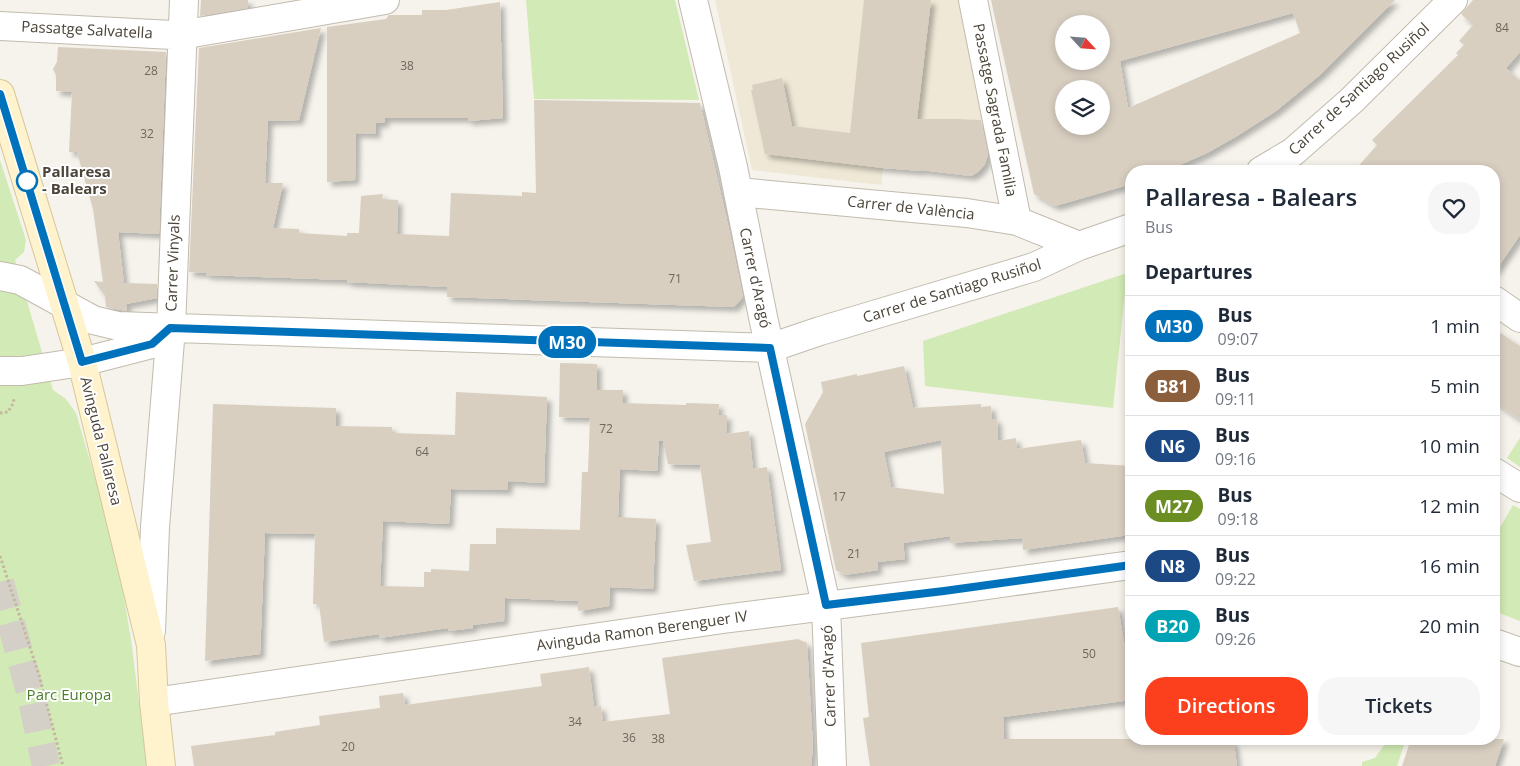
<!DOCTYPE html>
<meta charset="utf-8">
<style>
body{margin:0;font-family:"Open Sans",sans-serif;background:#f6f6f7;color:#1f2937;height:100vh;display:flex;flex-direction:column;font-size:19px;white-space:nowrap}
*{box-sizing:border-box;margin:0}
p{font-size:16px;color:#747a83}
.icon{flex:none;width:28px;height:28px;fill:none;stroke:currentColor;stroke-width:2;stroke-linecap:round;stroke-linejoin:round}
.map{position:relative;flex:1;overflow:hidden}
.details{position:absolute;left:1125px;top:165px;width:375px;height:580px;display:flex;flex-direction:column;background:#fff;border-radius:20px;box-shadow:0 2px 8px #0003}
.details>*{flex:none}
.badge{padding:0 10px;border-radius:16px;font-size:18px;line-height:32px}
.needle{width:32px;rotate:116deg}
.fabs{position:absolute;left:1055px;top:15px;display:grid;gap:10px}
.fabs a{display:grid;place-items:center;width:55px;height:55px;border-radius:50%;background:#fff;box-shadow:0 2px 8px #0003;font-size:25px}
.map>.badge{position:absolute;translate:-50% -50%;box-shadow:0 0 0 2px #fff}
h2{padding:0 20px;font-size:19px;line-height:45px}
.round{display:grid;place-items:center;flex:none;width:52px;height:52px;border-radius:20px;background:#f6f6f7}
.headline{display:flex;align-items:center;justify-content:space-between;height:85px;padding:0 20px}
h1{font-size:24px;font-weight:600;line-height:38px}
.button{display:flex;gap:10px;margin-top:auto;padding:10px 20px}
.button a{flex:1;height:58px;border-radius:20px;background:#fc3f1d;color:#fff;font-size:20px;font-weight:600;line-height:58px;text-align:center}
.button a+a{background:#f6f6f7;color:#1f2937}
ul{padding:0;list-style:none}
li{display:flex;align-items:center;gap:15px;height:60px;padding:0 20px;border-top:1px solid #e0e1e3}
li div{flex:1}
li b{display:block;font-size:19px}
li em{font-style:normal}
li .badge{min-width:55px;font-weight:700;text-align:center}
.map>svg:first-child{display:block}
.education{fill:#efe8d6}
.green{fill:#d2eab5}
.building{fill:#d8cfc1;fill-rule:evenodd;filter:url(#shadow)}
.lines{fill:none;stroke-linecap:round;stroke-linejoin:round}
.highway-tunnel{stroke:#d4d0c8;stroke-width:28;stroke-dasharray:28 14;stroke-linecap:butt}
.street-casing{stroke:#c2bbae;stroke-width:30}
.secondary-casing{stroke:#d6c79b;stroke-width:30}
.path{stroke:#c4b79f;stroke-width:3;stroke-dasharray:2.5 2.5;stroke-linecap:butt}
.street{stroke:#fff;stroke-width:28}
.secondary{stroke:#fff3cd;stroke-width:28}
.line-casing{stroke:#fff;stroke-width:11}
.line{stroke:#0072bc;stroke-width:8}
.stop-dot{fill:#fff;stroke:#0072bc;stroke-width:2.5}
.labels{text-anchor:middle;stroke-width:4;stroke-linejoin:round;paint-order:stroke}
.number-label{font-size:12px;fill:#6e675b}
.street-label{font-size:15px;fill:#4b4439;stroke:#fff}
.stop-label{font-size:15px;font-weight:bold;fill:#4b4439;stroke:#fff;text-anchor:start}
.park-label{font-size:15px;fill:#4a7f2a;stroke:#fff}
</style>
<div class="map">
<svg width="1520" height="766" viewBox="0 0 1520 766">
<defs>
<filter id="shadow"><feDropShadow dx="4.5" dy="4.5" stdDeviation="2.5" flood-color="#0004"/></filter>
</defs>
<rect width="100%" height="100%" fill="#f6f3ec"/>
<path class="education" d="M715 0H958L986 121 967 119 965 134 887 136 881 185 752 170Z"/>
<path class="green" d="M526 0H675L699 100 534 99Z
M0 160 26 240 24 252 15 260 53 390 66 399 76 413 116 550 131 639 147 766H0Z
M1127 273 1113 408 925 386 923 341Z
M1520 438V467L1507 458Z
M1513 505 1520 509V621L1494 611V538Z
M1383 739H1406L1397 766H1362V762L1375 758 1384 745Z"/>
<path class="building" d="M201 0H248V8L200 16Z
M864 0H931L917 119H958L981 120 988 154 985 164 978 172 971 176 921 170V171L883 168 765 154 751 90H753L752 85 782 78 792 126 850 133Z
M991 0H1395L1321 74 1276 111 1237 136 1207 153 1166 171H1131V184L1055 206 1034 194ZM1293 13 1300 33 1128 108 1120 61ZM1064 24H1101V61H1064ZM1064 89H1101V126H1064Z
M1473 0H1520V52L1506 68 1520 81V235L1494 273V171H1354L1377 145 1372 140 1458 55 1456 53 1464 45 1459 41 1473 25 1461 14Z
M500 2 503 118 468 121V118H384L385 123H376V134L356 133 355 180 327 182V27L386 19 389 15H422V10H446Z
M321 28 299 120 268 121 265 183H283L273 228 299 229V233L347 236V233H359L361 196 383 194 382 199 398 200 397 234 449 236 451 193 522 196V192L536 193 534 100 700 103 730 234 743 297 734 307 447 297V287L347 282V280L206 275V273L189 272 199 48Z
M58 47 166 52 159 234 118 232 124 283 157 284V298L126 304 127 311 106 307 105 296 94 281 103 282 93 209 77 152H69L72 92 56 91V75L53 69 57 62Z
M1494 329 1520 346V420L1494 402Z
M560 363 597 364V390H623V403L686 405V403L719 404 718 415H727L726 434 749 431 753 469 767 467 781 570 694 581 686 545 711 542 700 465 668 464 663 441H659L657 471 620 469 618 517 656 519 653 589 610 587 609 606 578 611V601L505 598 504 621 473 625V628L449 631 448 628 379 638V634L324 642 319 604H313L315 534 265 533 260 654 205 661 213 404 336 408V426L392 427V433L455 435 456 392 547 397 544 483 508 481V490L451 489 449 524 383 521 380 586 424 587V572H431V569L469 571 470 544H496V528L580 530 582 472H588L590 418 559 417Z
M904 366 913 408 981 404V407L991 406 992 419H997L998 441 1016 438 1017 449 1081 440 1085 463 1131 466V522L1129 535 1023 550 1022 538 950 543V536L903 543 905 559 877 562 878 570 845 575 836 570 805 424 823 392 821 382 857 374V376ZM941 440 944 494 891 487 884 452Z
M1118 607 1127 660H1126L1131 700 1003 717 1004 739H1231L1232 743H1234L1237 766H870L863 718 869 717 861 643Z
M798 639 807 643 813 747 811 766H194L191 746 275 735V732L320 725 319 716 380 708 379 696 403 693 405 705 542 686 540 674 589 667 594 707 601 706 603 722 670 714 662 658Z
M1411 739H1504L1495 766H1402Z"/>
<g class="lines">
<path class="highway-tunnel" d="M0 582 31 696 46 766"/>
<defs>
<path id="street" d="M693 0 733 167 763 317 826 605 832 766
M973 0 1017 221
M0 26 173 35
M181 35 385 0
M1261 171 1293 152 1351 101 1453 0
M738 192 967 213 1017 221 1079 246
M0 276 20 280 93 320 118 326 770 348 820 331 1034 267 1079 246 1131 228
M1494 300 1520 318
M0 371H22L82 362 152 344 171 328
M1494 472 1520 488
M151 631 155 527 171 328 184 0
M1494 643 1520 652
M154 702 723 619 944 591 1131 565"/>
<path id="secondary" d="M0 94 82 362 151 645 154 702 161 766"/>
</defs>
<use href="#street" class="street-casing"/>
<use href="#secondary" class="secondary-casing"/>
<path class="path" d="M0 413 8 412 14 402 13 397
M0 556 39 675 63 766"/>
<use href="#street" class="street"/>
<use href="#secondary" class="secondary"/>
</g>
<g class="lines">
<defs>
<path id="line" d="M0 94 82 362 152 344 170 328 770 348 826 605 944 591 1131 565"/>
</defs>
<use href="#line" class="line-casing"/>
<use href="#line" class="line"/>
</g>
<circle class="stop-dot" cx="27" cy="181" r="10"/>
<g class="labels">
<g class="number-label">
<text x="1502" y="32">84</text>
<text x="407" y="70">38</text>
<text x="151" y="75">28</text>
<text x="147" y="138">32</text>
<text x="675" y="283">71</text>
<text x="606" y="433">72</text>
<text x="422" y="456">64</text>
<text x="839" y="501">17</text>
<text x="854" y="558">21</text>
<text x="1089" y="658">50</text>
<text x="575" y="726">34</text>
<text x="629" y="742">36</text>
<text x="658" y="743">38</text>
<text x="348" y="751">20</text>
</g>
<g class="street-label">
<text transform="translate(87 30) rotate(3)" y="5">Passatge Salvatella</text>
<text transform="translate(1359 89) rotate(-43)" y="5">Carrer de Santiago Rusiñol</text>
<text transform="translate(995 110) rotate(79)" y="5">Passatge Sagrada Familia</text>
<text transform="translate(911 208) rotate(6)" y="5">Carrer de València</text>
<text transform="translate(173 263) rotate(-88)" y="5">Carrer Vinyals</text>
<text transform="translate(755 278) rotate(78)" y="5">Carrer d'Aragó</text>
<text transform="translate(952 291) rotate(-17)" y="5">Carrer de Santiago Rusiñol</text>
<text transform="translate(101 441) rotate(76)" y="5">Avinguda Pallaresa</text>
<text transform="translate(642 631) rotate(-8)" y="5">Avinguda Ramon Berenguer IV</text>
<text transform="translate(829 676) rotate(-92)" y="5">Carrer d'Aragó</text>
</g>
<g class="stop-label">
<text x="42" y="177">Pallaresa<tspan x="42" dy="17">- Balears</tspan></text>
</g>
<g class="park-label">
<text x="69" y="700">Parc Europa</text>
</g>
</g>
</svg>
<div class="fabs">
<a><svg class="needle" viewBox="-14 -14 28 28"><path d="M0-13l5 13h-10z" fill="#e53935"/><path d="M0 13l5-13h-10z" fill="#747a83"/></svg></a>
<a><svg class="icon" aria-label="layers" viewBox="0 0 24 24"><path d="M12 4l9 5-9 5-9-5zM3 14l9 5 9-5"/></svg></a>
</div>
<b class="badge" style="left:567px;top:342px;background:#0072bc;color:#fff">M30</b>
<section class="details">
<div class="headline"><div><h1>Pallaresa - Balears</h1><p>Bus</p></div><a class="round"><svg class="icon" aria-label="heart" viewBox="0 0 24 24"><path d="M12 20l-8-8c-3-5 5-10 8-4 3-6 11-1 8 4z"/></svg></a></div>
<h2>Departures</h2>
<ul>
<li><span class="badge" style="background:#0072bc;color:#fff">M30</span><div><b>Bus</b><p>09:07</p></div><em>1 min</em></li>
<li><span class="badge" style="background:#8b5e3c;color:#fff">B81</span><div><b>Bus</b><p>09:11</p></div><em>5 min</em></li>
<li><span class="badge" style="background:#1c4883;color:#fff">N6</span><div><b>Bus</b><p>09:16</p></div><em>10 min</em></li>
<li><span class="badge" style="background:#6b8e23;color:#fff">M27</span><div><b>Bus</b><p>09:18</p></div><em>12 min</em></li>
<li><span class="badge" style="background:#1c4883;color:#fff">N8</span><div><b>Bus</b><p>09:22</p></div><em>16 min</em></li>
<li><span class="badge" style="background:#00a3b4;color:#fff">B20</span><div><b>Bus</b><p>09:26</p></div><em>20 min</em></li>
</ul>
<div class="button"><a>Directions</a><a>Tickets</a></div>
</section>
</div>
